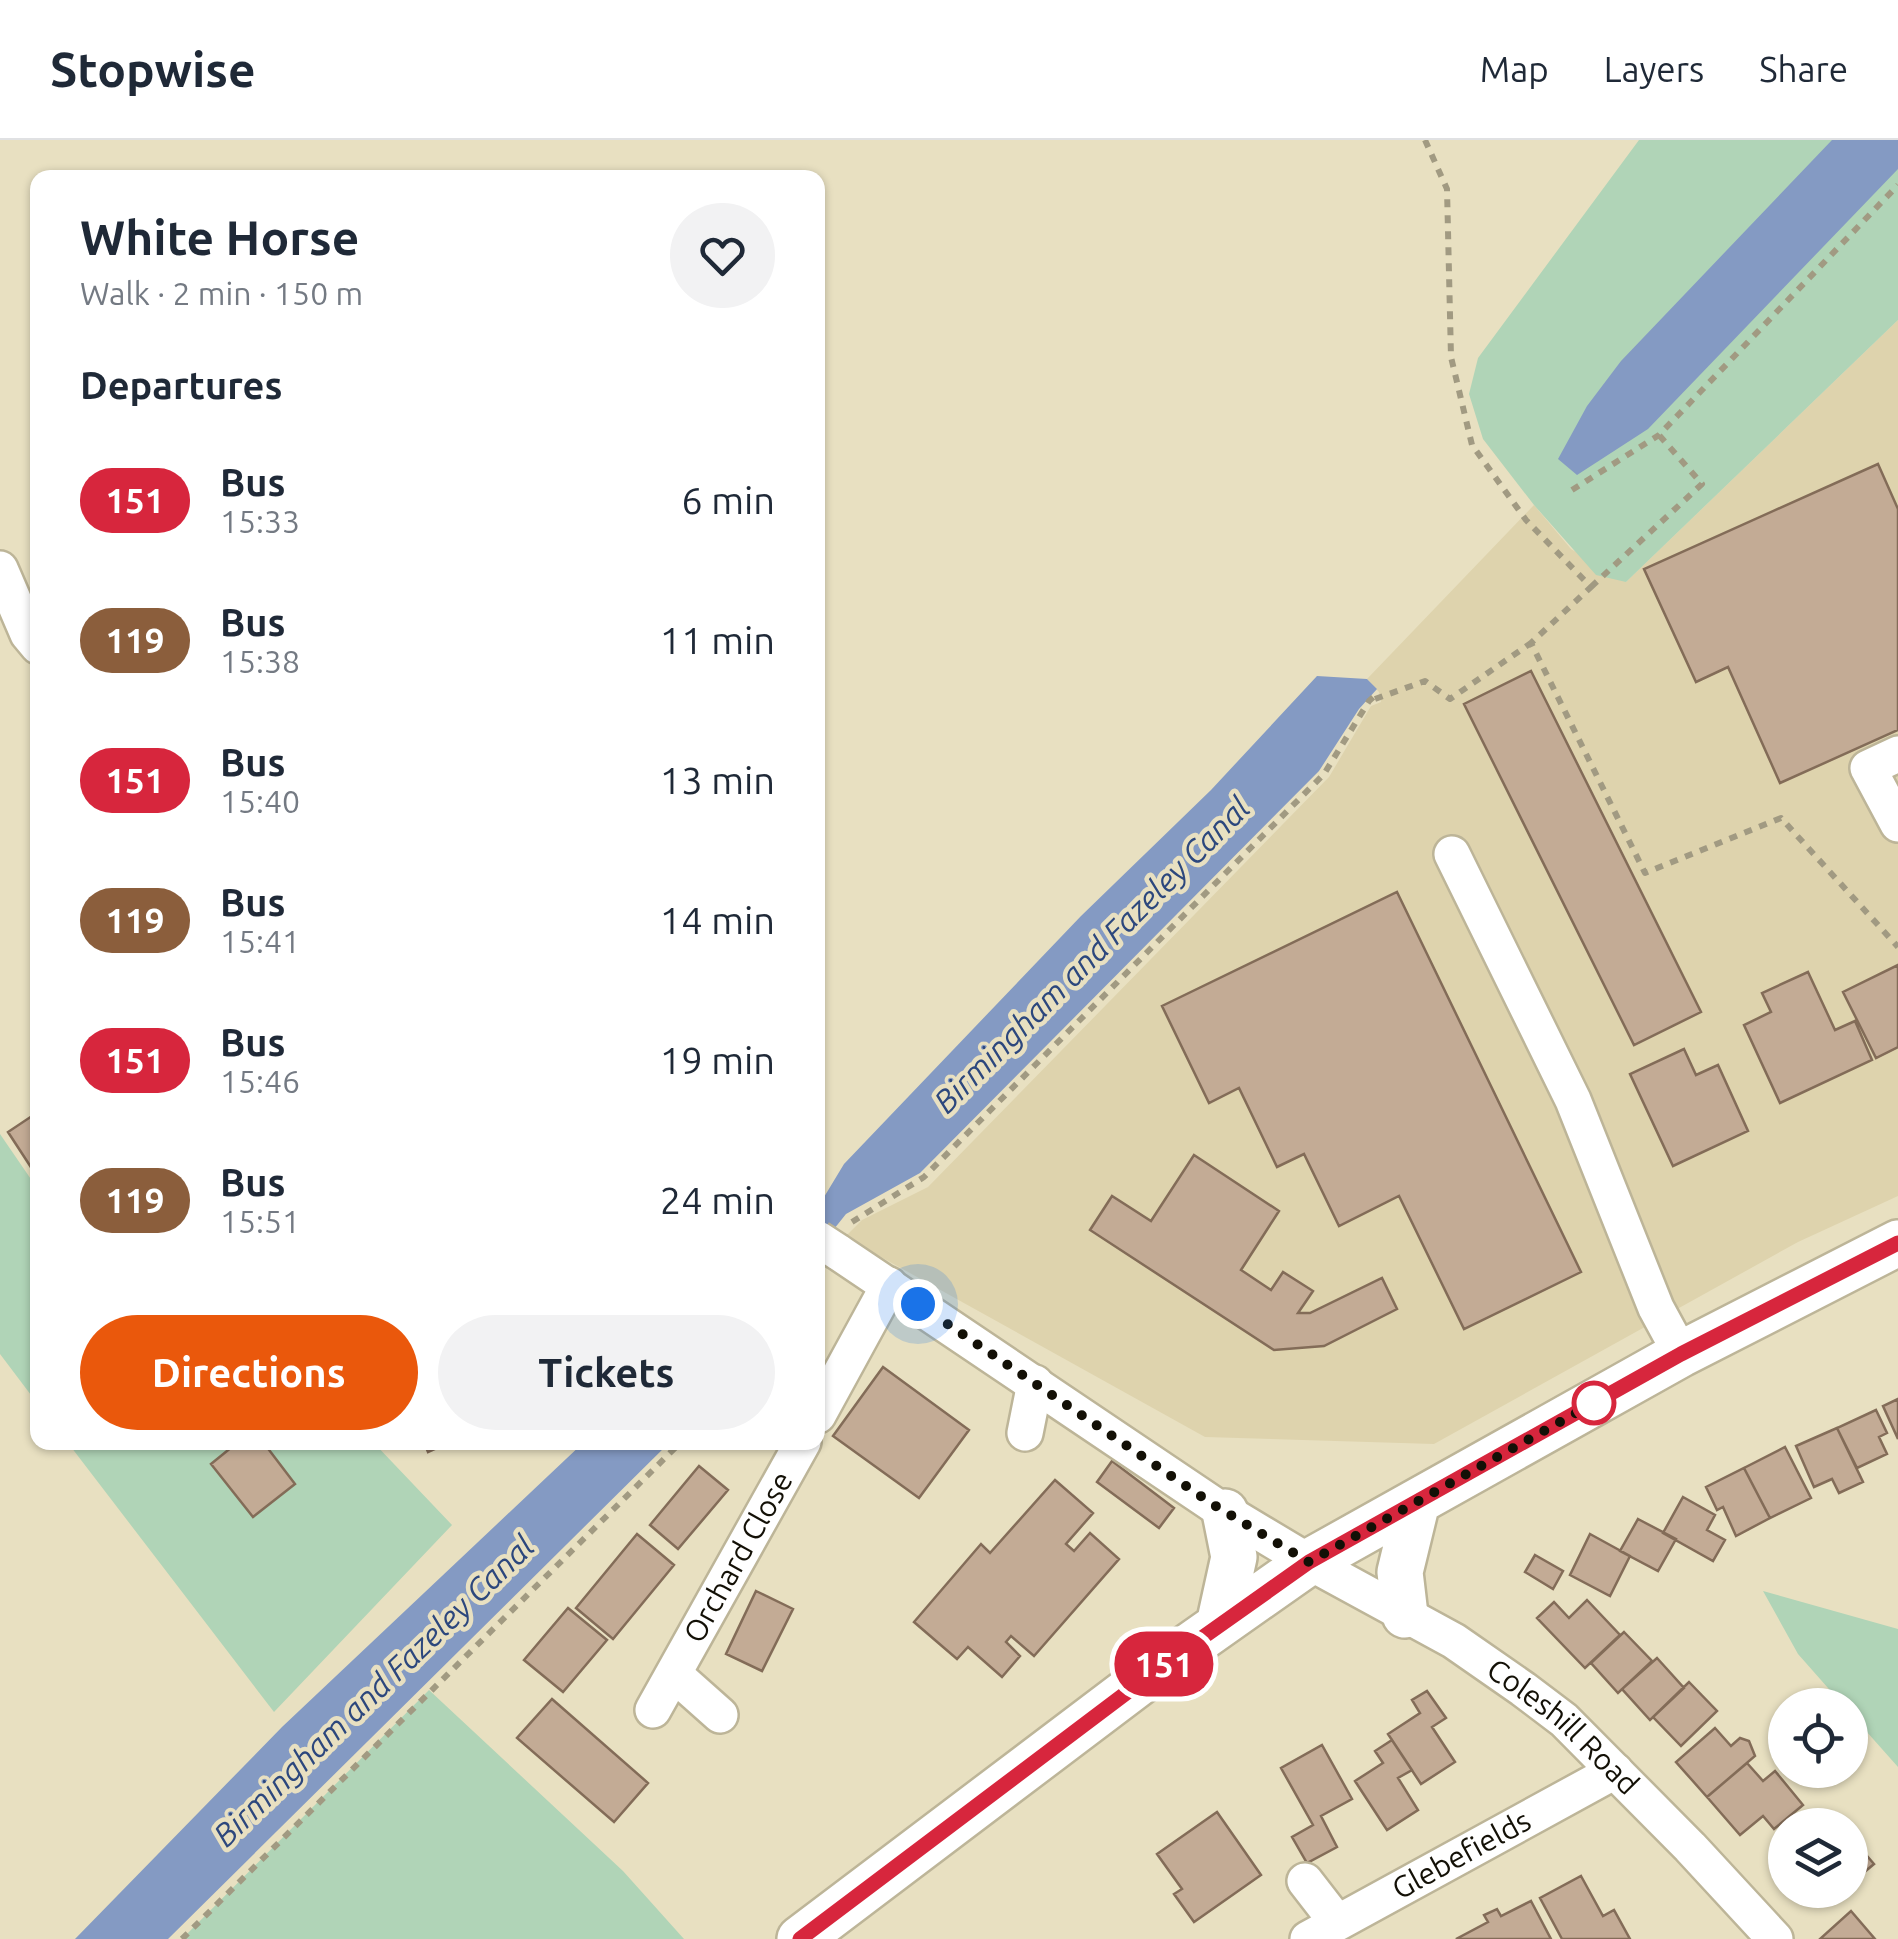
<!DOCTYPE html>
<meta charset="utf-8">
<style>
body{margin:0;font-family:Ubuntu,sans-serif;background:#f2f2f3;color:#1f2937;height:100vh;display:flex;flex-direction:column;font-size:38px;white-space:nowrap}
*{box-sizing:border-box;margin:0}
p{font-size:32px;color:#747a83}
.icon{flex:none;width:55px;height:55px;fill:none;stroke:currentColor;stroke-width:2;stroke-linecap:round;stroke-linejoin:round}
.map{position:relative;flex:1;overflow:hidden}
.panel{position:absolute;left:30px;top:30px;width:795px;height:1280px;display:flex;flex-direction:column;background:#fff;border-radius:20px;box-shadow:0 2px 8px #0004}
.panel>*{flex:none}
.badge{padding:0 20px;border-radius:32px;font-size:35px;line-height:65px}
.tools{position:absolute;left:1768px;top:1548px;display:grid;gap:20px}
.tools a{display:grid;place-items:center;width:100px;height:100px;border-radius:50%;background:#fff;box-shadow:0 2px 8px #0004;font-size:50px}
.you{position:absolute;width:50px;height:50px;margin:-25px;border:8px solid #fff;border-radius:50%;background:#1a73e8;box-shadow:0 0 0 15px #1a73e833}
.map>.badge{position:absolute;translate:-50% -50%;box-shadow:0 0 0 5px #fff}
h2{padding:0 50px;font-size:38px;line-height:90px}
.round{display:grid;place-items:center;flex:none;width:105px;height:105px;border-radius:52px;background:#f2f2f3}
.summary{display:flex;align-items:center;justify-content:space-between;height:170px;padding:0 50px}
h1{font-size:48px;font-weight:600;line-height:75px}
.cta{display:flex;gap:20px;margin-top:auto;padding:20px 50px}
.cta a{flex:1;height:115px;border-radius:60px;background:#ea580c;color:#fff;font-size:40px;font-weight:600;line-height:115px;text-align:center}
.cta a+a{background:#f2f2f3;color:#1f2937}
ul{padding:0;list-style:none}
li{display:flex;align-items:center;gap:30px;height:140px;padding:0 50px}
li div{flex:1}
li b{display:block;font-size:38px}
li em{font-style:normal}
li .badge{min-width:110px;font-weight:700;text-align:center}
header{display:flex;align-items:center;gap:60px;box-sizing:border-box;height:140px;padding:0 50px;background:#fff;border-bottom:2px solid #e0e1e3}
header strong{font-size:48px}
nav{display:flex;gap:55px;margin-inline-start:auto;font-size:35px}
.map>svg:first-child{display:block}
.built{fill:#ded3ad}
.green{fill:#b0d4b7}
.water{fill:#849ac3}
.building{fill:#c3ab95;stroke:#836c58;stroke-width:2.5}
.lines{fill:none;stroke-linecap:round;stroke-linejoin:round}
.minor-casing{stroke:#bdb598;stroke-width:40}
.major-casing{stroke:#bdb598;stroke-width:50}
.path{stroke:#a19a82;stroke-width:6;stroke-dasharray:8 8;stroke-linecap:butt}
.minor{stroke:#fff;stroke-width:35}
.major{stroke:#fff;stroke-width:45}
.minor-bridge-casing{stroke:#bdb598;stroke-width:40;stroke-linecap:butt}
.minor-bridge{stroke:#fff;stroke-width:35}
.line-casing{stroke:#fff;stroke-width:22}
.line{stroke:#d7263d;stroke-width:15}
.walk{stroke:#131006;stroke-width:10;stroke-dasharray:0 18}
.stop-dot{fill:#fff;stroke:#d7263d;stroke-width:5}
.labels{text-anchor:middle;stroke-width:9;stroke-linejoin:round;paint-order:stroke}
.street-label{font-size:30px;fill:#131006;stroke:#e8e0c1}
.water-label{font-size:32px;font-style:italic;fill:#2c477d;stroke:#e8e0c1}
</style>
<header>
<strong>Stopwise</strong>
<nav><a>Map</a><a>Layers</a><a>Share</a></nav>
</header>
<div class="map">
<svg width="1898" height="1799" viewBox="0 0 1898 1799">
<rect width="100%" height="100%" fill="#e8e0c1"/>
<path class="built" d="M1898 180V1056L1798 1102 1434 1304 1205 1297 845 1097 862 1080 928 1047 1329 637 1371 566 1381 562 1379 552 1367 539 1534 365 1571 409 1626 442Z"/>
<path class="green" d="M1639 0H1898V180L1626 442 1596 435 1534 365 1483 299 1469 254 1478 218Z
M0 994 37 1048V1263L0 1214Z
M68 1303H374L452 1385 274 1572Z
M1763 1451 1898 1489V1627L1850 1573V1565H1843L1798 1514Z
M429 1550 623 1731 684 1799H182Z"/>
<path class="water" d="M1832 0H1898V29L1648 289 1577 335 1558 319 1587 266 1621 221Z
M1317 536 1367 539 1377 549 1359 569 1319 631 920 1033 846 1074 818 1109V1067L844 1024 1081 776 1211 650Z
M584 1302 669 1303 168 1799H75L282 1587Z"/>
<path class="building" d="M1878 324 1898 369V590L1780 643 1728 527 1696 542 1644 429Z
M1531 531 1701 872 1634 905 1464 564Z
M1397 752 1581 1132 1464 1189 1399 1056 1339 1086 1304 1014 1277 1027 1239 948 1209 963 1162 866Z
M1898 825V907L1876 918 1843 852Z
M1808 832 1835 890 1855 881 1872 920 1780 963 1744 885 1771 872 1762 853Z
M1684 909 1696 935 1718 925 1748 991 1673 1026 1630 934Z
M38 972V1038L8 992Z
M1194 1015 1279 1071 1241 1130 1271 1150 1283 1132 1313 1151 1298 1173H1310L1382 1138 1397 1169 1324 1206 1274 1210 1090 1090 1112 1056 1151 1081Z
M883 1227 969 1290 919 1358 833 1296Z
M1898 1259V1299L1883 1266Z
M1876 1270 1887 1293 1879 1297 1887 1314 1857 1328 1837 1288Z
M1837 1288 1863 1342 1839 1353 1832 1339 1814 1347 1796 1306Z
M238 1302H263L295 1344 253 1377 211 1324Z
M424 1302H450L428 1312Z
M1785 1307 1811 1358 1770 1378 1744 1328Z
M1112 1321 1174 1368 1159 1388 1097 1342Z
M699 1326 728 1350 678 1409 650 1385Z
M1744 1328 1770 1378 1736 1396 1723 1367 1717 1370 1706 1347Z
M1055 1340 1093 1373 1066 1404 1074 1411 1090 1393 1119 1419 1034 1516 1011 1496 1006 1502 1020 1516 1002 1537 968 1507 957 1519 914 1482 981 1404 990 1413Z
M1683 1357 1715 1375 1707 1390 1725 1400 1713 1421 1663 1393Z
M1638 1379 1676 1399 1658 1431 1620 1411Z
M637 1394 674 1425 613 1499 576 1468Z
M1590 1394 1630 1416 1610 1456 1570 1435Z
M1535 1415 1563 1431 1553 1449 1525 1432Z
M756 1451 793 1469 762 1531 726 1514Z
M1587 1460 1620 1495 1585 1528 1537 1478 1554 1462 1569 1478Z
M568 1468 607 1500 563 1552 524 1520Z
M1624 1492 1652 1521 1618 1553 1591 1523Z
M1657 1518 1684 1548 1650 1580 1622 1549Z
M1689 1542 1717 1571 1681 1606 1653 1577Z
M1427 1551 1446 1578 1432 1587 1455 1622 1421 1644 1388 1594 1420 1573 1412 1560Z
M552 1559 648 1643 614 1682 517 1598Z
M1715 1588 1731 1606 1740 1598 1749 1601 1755 1616 1707 1657 1676 1622Z
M1392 1600 1412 1630 1398 1638 1418 1670 1387 1690 1355 1641 1383 1623 1375 1611Z
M1322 1605 1352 1659 1321 1676 1337 1707 1307 1723 1292 1697 1313 1685 1281 1628Z
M1747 1623 1763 1641 1775 1631 1803 1665 1774 1689 1763 1676 1740 1695 1707 1657Z
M1217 1672 1261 1735 1194 1782 1174 1754 1182 1749 1157 1714Z
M1830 1672 1841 1685H1815Z
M1850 1696 1874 1724 1850 1744Z
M1581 1736 1603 1776 1614 1770 1630 1799H1562L1540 1758Z
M1531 1761 1551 1799H1456L1488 1782 1484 1775 1497 1769 1501 1776Z
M1851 1771 1875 1799H1820Z"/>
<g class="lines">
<defs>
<g id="minor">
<path d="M0 429 28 494 38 506"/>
<path d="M1898 614 1868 628 1898 684"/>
<path d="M1452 714 1573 960 1656 1168 1681 1214"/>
<path id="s1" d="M838 1112 1214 1365 1309 1422 1454 1501 1523 1549 1564 1580 1690 1707 1775 1799"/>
<path d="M818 1275 889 1145"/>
<path d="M1025 1293 1035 1243"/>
<path d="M675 1535 720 1575"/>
<path id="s2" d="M653 1570 803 1302"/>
<path d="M1305 1741 1336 1781"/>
<path id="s3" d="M1308 1799 1615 1631"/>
</g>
<path id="major" d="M1405 1475 1400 1432 1417 1362
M1219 1485 1234 1417 1225 1372
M800 1799 1157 1529 1309 1422 1681 1214 1898 1103"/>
</defs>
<use href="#minor" class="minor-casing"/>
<use href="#major" class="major-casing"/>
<path class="path" d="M1425 0 1447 49 1451 217 1472 305 1526 380 1591 447 1531 503 1645 733 1781 678 1898 807
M1572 350 1659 295 1898 45
M1591 447 1702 344 1659 295
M1375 559 1425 541 1450 559 1531 503
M852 1082 924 1037 1324 634 1369 561 1379 552
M182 1799 681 1302"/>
<use href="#minor" class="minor"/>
<use href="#major" class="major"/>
<defs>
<path id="minor-bridge" d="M818 1099 838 1112"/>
</defs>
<use href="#minor-bridge" class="minor-bridge-casing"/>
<use href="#minor-bridge" class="minor-bridge"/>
</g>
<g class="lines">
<defs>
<path id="line" d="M800 1799 1158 1529 1309 1422 1681 1214 1898 1103"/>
</defs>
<use href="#line" class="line-casing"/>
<use href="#line" class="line"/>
<path class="walk" d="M918 1164 1214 1365 1309 1422 1594 1263"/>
</g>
<circle class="stop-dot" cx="1594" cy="1263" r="20"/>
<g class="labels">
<g class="street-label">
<text dy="10" stroke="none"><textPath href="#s2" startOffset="175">Orchard Close</textPath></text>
<text dy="10" stroke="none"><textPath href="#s1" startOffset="868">Coleshill Road</textPath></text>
<text dy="10" stroke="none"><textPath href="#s3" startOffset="175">Glebefields</textPath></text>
</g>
<g class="water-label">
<text transform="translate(1092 815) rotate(-45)" y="11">Birmingham and Fazeley Canal</text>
<text transform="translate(374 1551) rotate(-44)" y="11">Birmingham and Fazeley Canal</text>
</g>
</g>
</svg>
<div class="tools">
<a><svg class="icon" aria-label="locate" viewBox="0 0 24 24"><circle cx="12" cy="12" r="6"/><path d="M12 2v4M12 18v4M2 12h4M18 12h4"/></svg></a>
<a><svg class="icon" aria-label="layers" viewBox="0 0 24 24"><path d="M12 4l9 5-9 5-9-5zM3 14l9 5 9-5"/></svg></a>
</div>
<div class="you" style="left:918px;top:1164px"></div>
<b class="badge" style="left:1164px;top:1524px;background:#d7263d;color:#fff">151</b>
<section class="panel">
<div class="summary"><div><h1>White Horse</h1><p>Walk · 2 min · 150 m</p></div><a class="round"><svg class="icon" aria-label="heart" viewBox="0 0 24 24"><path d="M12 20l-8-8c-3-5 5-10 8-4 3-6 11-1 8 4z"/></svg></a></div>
<h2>Departures</h2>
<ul>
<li><span class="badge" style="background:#d7263d;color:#fff">151</span><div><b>Bus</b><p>15:33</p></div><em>6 min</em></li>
<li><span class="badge" style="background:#8b5e3c;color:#fff">119</span><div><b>Bus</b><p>15:38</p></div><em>11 min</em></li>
<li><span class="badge" style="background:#d7263d;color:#fff">151</span><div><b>Bus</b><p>15:40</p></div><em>13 min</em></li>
<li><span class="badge" style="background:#8b5e3c;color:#fff">119</span><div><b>Bus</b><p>15:41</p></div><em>14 min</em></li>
<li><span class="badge" style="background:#d7263d;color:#fff">151</span><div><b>Bus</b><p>15:46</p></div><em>19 min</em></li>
<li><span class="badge" style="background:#8b5e3c;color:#fff">119</span><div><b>Bus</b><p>15:51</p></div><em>24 min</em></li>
</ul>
<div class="cta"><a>Directions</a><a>Tickets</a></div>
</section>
</div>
